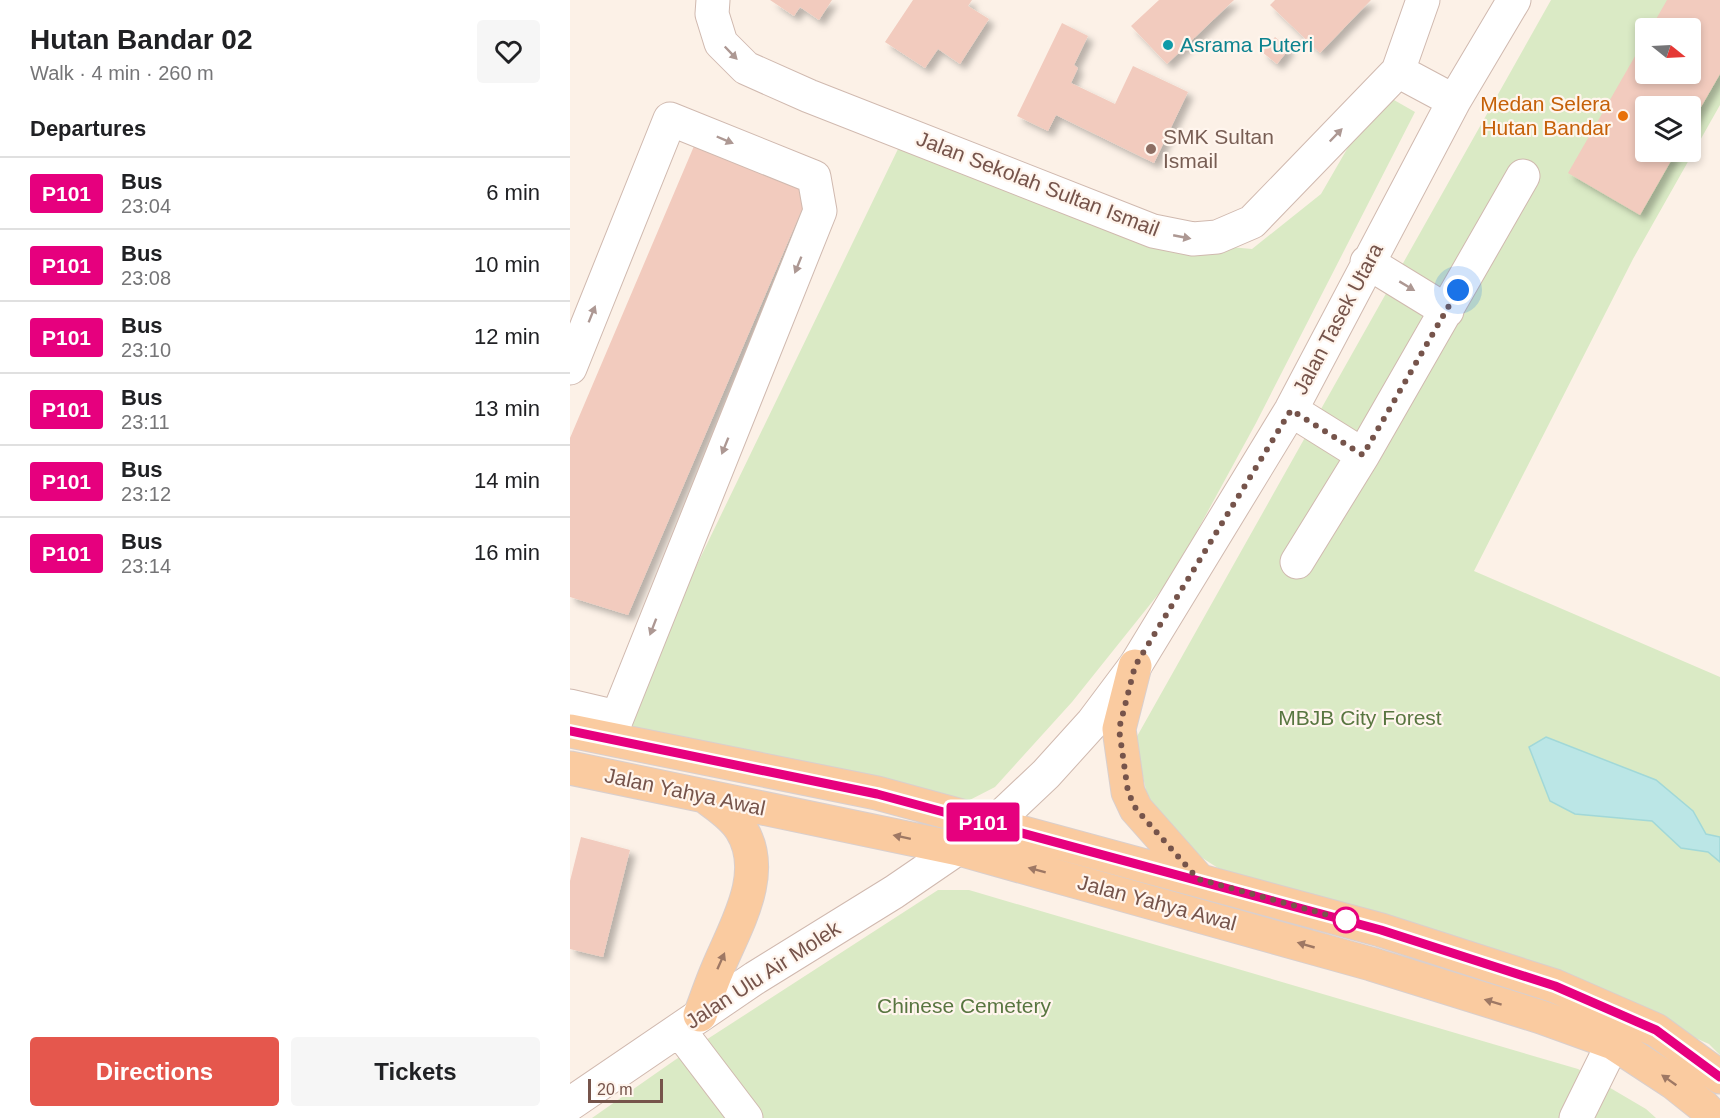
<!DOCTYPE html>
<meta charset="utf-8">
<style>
body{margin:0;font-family:Arial,sans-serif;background:#f6f6f6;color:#202124;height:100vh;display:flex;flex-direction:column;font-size:22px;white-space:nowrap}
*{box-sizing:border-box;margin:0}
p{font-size:20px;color:#757577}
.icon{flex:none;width:33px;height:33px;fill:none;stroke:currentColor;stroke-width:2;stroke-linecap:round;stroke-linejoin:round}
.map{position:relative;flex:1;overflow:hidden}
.sheet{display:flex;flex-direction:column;background:#fff;width:570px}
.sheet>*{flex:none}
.badge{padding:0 12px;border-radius:4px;font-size:21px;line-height:39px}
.needle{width:39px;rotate:108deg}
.fabs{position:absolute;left:1065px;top:18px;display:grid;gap:12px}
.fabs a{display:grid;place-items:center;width:66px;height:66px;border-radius:6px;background:#fff;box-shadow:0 3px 9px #0003;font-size:30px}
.scale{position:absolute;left:18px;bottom:15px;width:75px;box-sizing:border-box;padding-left:6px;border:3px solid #76544b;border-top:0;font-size:16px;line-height:21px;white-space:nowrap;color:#76544b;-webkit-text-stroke:4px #fff5ed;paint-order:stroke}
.you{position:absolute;width:30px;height:30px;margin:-15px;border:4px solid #fff;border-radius:50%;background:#1a73e8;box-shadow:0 0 0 9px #1a73e833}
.map>.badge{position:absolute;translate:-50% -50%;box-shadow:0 0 0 3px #fff}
h2{padding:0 30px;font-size:22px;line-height:54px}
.round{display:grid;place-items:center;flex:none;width:63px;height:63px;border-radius:6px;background:#f6f6f6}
.head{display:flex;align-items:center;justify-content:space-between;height:102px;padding:0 30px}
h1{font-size:28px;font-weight:700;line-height:45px}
.action{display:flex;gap:12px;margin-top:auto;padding:12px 30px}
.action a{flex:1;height:69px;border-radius:6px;background:#e5574d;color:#fff;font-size:24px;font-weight:700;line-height:69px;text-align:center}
.action a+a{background:#f6f6f6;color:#202124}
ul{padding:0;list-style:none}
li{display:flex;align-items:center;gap:18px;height:72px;padding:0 30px;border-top:2px solid #e0e0e0}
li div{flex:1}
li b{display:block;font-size:22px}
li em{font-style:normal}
li .badge{min-width:66px;font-weight:700;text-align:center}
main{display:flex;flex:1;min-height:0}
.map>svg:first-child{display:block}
.green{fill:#daeac5;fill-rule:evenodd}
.water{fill:#bbe6e6;stroke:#a1d8d8;stroke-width:1.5}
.building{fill:#f2cbbe;filter:url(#shadow)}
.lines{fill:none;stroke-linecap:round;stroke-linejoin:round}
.minor-casing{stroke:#d0b9af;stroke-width:35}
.major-casing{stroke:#d9cfcd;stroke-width:35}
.minor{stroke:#fff;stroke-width:33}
.major{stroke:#facba0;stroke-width:33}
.oneway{fill:#ad9893}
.oneway2{fill:#9e7864}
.line-casing{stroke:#fff;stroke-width:14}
.line{stroke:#e6007e;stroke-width:9}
.walk{stroke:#76544b;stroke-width:6;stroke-dasharray:0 10.8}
.culture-dot{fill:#0f9aa8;stroke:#fff5ed;stroke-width:2}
.food-dot{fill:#e8710a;stroke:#fff5ed;stroke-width:2}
.education-dot{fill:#8d6e63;stroke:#fff5ed;stroke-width:2}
.stop-dot{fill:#fff;stroke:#e6007e;stroke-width:3}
.labels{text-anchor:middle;stroke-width:4.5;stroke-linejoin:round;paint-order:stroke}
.culture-label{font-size:21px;fill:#0d838f;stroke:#fff5ed;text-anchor:start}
.food-label{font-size:21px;fill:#c56008;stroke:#fff5ed;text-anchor:end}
.education-label{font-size:21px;fill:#785e54;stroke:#fff5ed;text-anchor:start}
.street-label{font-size:21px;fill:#76544b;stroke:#fff5ed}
.park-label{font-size:21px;fill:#587640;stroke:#fff5ed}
</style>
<main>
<section class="sheet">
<div class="head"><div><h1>Hutan Bandar 02</h1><p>Walk · 4 min · 260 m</p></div><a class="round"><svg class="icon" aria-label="heart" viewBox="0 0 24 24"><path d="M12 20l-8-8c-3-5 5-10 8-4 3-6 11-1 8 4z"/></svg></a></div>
<h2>Departures</h2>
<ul>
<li><span class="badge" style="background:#e6007e;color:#fff">P101</span><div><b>Bus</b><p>23:04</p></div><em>6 min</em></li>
<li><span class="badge" style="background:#e6007e;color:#fff">P101</span><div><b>Bus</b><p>23:08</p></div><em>10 min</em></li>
<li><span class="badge" style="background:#e6007e;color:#fff">P101</span><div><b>Bus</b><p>23:10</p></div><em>12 min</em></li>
<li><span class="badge" style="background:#e6007e;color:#fff">P101</span><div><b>Bus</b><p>23:11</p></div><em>13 min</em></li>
<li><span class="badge" style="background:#e6007e;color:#fff">P101</span><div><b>Bus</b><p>23:12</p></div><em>14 min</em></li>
<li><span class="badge" style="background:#e6007e;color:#fff">P101</span><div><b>Bus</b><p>23:14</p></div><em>16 min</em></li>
</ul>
<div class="action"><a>Directions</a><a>Tickets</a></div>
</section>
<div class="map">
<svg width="1150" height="1118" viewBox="0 0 1150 1118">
<defs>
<filter id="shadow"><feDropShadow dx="5.5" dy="5.5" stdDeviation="3" flood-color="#0004"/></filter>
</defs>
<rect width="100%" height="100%" fill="#fcf1e7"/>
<path class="green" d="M981 0H1150V105L1063 259 904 571 1150 677V1055L1139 1044 944 958 762 905 648 868 584 827 565 740ZM1076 28H1120V74H1076ZM1076 106H1120V152H1076Z
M810 92 845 112 686 423 602 577 502 702 425 787 390 805 47 730 328 149 583 240 682 249 751 194Z
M368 890H399L1008 1069 1076 1109 1086 1118H22L105 1060Z"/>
<path class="water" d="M976 737 1086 780 1123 811 1136 834 1150 837V862L1138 852 1111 848 1082 821 1005 814 980 801 959 747Z"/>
<path class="building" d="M200 0H262L249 20 230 7 224 16Z
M343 0H402L398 6 419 19 390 64 368 49 355 68 315 42Z
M589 0H664L597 64 561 26Z
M705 0H801L750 53 700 5Z
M1097 0H1150V74L1120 126V106H1076V152H1106L1070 215 998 173 1076 37V74H1120V28H1081Z
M492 23 518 36 504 65 508 68 501 83 545 104 563 66 618 92 584 163 486 115 478 131 447 116Z
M705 37 719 49 707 64 692 52Z
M130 132 244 181 58 615 0 597V438Z
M11 837 60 850 33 957 0 949V881Z"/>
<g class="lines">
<defs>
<path id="minor" d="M143 0 142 14 151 43 176 68 239 96 583 231 623 239 647 237 682 222 828 71 884 101
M828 71 853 0
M797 262 877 311
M0 368 100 119 244 177 250 211 39 738
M721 410 793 455
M727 562 793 455 953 176
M0 706 47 717
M109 1030 176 1118
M0 1104 185 978 324 892 422 825 476 774 523 722 565 666 721 410 884 101 944 0
M1006 1118 1043 1043"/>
<path id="major" d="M565 666 549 729 558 792 566 809 628 879
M0 731 307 793 811 930 985 986 1086 1030 1150 1077
M0 768 389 849 801 964 971 1017 1043 1043 1104 1083 1134 1107 1144 1118
M130 1015C136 1000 141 984 148 968 165 927 199 873 171 829 163 816 149 807 137 798"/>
</defs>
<use href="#minor" class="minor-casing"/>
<use href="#major" class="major-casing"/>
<use href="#minor" class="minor"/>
<use href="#major" class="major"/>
</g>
<defs><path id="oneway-solid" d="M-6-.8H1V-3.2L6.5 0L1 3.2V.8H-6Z" transform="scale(1.5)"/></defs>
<g class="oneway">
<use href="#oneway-solid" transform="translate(161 53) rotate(46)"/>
<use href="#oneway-solid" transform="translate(766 135) rotate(-46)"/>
<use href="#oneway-solid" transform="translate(155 140) rotate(23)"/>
<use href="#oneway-solid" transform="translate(612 237) rotate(11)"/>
<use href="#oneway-solid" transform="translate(228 265) rotate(112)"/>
<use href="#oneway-solid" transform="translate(837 286) rotate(31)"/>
<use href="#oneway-solid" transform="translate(22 314) rotate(-68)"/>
<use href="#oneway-solid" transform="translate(155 446) rotate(112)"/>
<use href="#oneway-solid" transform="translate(83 627) rotate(111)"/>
</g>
<g class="oneway2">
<use href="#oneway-solid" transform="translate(332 837) rotate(-168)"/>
<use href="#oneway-solid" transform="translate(467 870) rotate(-165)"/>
<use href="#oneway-solid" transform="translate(736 945) rotate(-164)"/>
<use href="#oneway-solid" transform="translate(151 961) rotate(-66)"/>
<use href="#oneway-solid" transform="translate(923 1002) rotate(-163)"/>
<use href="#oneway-solid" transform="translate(1099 1080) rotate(-145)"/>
</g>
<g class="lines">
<defs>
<path id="line" d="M0 731 307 794 811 930 985 986 1086 1030 1150 1077"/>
</defs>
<use href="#line" class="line-casing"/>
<use href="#line" class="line"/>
<path class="walk" d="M776 920 628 879 566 809 558 792 549 729 565 666 721 410 793 455 888 290"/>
</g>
<circle class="culture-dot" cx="598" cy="45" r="6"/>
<circle class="food-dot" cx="1053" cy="116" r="6"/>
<circle class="education-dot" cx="581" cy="149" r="6"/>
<circle class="stop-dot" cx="776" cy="920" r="12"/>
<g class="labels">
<g class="culture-label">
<text x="610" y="52">Asrama Puteri</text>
</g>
<g class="food-label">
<text x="1041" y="111">Medan Selera<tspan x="1041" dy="24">Hutan Bandar</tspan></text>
</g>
<g class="education-label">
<text x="593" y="144">SMK Sultan<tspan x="593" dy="24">Ismail</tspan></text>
</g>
<g class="street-label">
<text transform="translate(468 184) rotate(21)" y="7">Jalan Sekolah Sultan Ismail</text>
<text transform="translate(768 319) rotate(-62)" y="7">Jalan Tasek Utara</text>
<text transform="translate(115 792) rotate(12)" y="7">Jalan Yahya Awal</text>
<text transform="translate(587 903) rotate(15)" y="7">Jalan Yahya Awal</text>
<text transform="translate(193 975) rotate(-33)" y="7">Jalan Ulu Air Molek</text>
</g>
<g class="park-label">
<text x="790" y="725">MBJB City Forest</text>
<text x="394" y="1013">Chinese Cemetery</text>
</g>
</g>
</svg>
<div class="fabs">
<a><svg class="needle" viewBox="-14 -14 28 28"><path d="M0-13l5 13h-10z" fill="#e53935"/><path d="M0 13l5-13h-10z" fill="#757577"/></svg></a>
<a><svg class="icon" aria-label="layers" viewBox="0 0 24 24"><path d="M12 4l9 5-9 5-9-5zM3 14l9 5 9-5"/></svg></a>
</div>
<div class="scale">20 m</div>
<div class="you" style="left:888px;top:290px"></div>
<b class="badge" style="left:413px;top:822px;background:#e6007e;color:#fff">P101</b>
</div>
</main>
